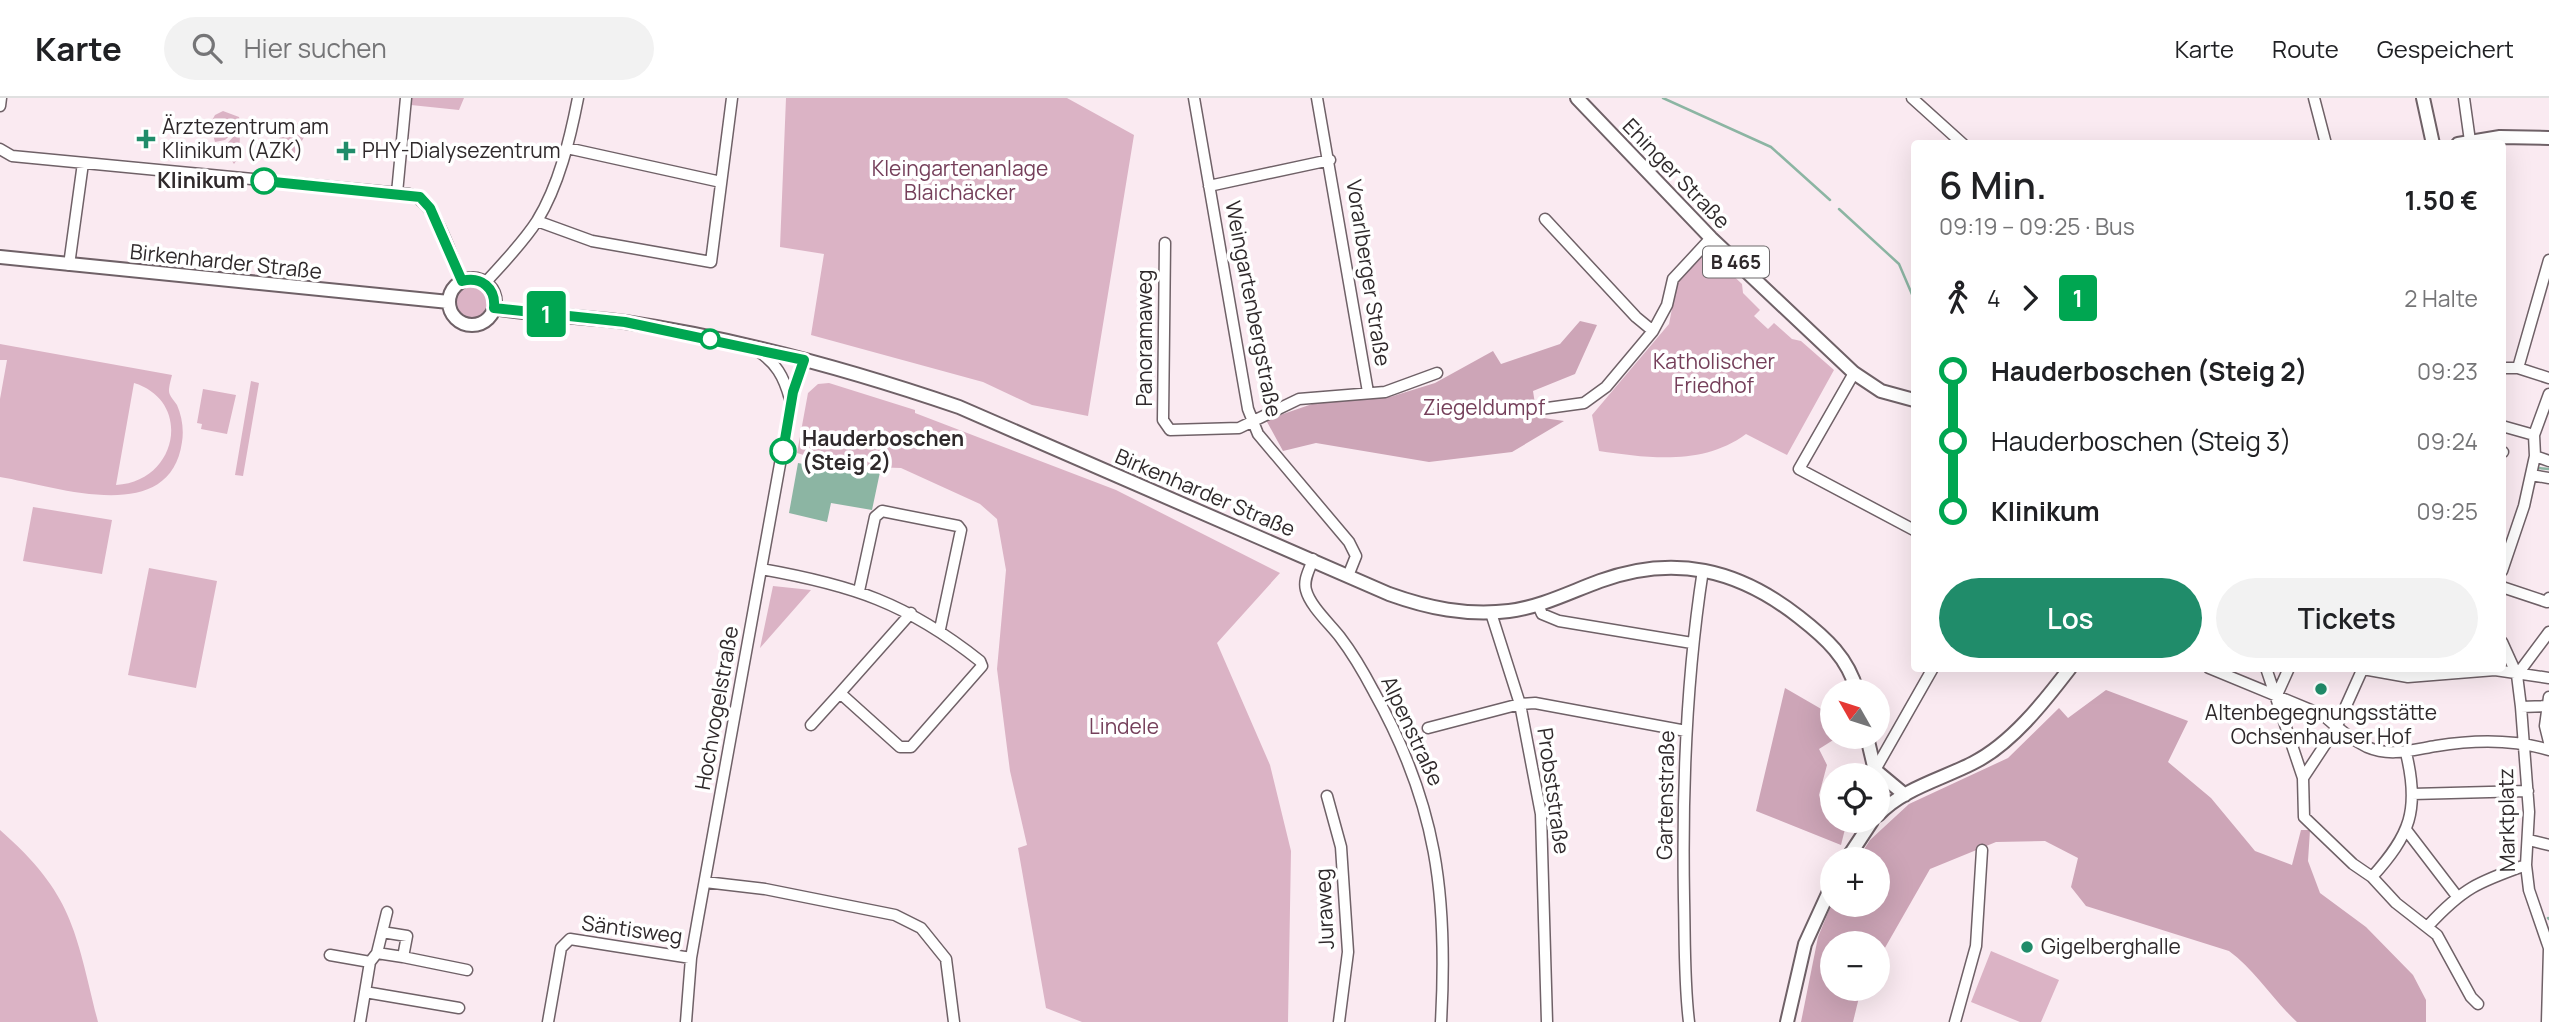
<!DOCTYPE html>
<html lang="de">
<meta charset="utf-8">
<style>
body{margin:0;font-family:Manrope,sans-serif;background:#f2f2f2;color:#202124;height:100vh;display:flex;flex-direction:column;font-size:26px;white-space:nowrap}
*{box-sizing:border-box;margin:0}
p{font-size:23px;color:#757577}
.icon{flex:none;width:38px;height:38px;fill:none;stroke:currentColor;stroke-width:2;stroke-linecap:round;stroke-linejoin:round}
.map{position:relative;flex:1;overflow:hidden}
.panel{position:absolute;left:1911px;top:42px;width:595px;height:532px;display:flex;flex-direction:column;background:#fff;border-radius:7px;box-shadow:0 7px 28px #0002}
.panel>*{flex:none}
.badge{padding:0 14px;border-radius:5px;font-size:24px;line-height:46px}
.needle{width:46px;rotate:309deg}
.controls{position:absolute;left:1820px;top:581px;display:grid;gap:14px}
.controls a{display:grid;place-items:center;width:70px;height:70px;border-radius:50%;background:#fff;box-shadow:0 7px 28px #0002;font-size:35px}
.map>.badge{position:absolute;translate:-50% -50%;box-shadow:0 0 0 4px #fff}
.legs{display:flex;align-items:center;gap:10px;height:77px;padding:0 28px;font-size:23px}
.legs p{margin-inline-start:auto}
.overview{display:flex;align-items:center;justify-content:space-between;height:119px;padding:0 28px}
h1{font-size:38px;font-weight:600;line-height:52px}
.cta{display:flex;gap:14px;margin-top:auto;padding:14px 28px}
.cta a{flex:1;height:80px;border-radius:42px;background:#208c6a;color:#fff;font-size:28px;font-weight:600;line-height:80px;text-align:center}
.cta a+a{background:#f2f2f2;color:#202124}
ul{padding:0 28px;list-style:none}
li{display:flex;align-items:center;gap:24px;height:70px;font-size:26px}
li i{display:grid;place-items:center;width:10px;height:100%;margin:0 9px;background:currentColor}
li i::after{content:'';width:18px;height:18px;margin:-9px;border:5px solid;border-radius:50%;background:#fff}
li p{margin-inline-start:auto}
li:first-child i{background:linear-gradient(#0000 50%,currentColor 0)}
li:last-child i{background:linear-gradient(currentColor 50%,#0000 0)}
header{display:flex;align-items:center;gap:42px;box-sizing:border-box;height:98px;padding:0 35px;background:#fff;border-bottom:2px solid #e0e0e0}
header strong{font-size:33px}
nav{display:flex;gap:38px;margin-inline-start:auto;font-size:24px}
.search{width:490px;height:63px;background:#f2f2f2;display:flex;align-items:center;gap:18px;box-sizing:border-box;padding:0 24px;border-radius:38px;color:#757577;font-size:26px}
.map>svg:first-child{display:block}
.green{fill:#dbb3c5;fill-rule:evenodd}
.forest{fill:#cda5b7}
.water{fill:#8cb5a3}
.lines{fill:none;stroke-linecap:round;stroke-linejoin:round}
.stream{stroke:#8cb5a3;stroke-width:2.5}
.minor-casing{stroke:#6f6167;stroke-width:13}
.major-casing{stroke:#6f6167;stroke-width:16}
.minor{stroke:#fff;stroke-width:10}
.major{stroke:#fff;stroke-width:12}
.line-1-casing{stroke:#fff;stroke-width:16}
.line-1{stroke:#00a651;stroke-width:10}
.poi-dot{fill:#208c6a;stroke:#fff;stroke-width:2.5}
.stop-1-dot{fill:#fff;stroke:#00a651;stroke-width:3.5}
.labels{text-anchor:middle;stroke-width:7;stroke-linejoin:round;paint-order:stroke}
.shield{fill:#fff;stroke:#6d696b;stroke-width:2}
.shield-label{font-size:19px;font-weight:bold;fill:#2f292b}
.poi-label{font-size:21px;fill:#2f292b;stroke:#fff;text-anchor:start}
.park-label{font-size:21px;fill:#753f5a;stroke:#fff}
.street-label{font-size:21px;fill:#2f292b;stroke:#fff}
.stop-label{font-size:21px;font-weight:bold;fill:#2f292b;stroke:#fff;text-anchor:end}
</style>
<header>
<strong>Karte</strong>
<div class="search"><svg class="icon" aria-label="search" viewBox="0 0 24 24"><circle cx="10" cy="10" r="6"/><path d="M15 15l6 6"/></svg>Hier suchen</div>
<nav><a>Karte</a><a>Route</a><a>Gespeichert</a></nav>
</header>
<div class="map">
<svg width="2549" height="924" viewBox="0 0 2549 924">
<rect width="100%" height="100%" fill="#faeaf1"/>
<path class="green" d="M412 0H464L459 12 411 7Z
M786 0H1067L1134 37 1088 318 1032 307 983 284 811 237 824 156 780 149Z
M223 13 239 19 241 27 225 42 215 44 210 26 215 17Z
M303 23 310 29 293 58 280 60 275 46 286 31Z
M240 37 239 59 234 66 223 50 234 38Z
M1707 153 1742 186 1743 195 1760 212 1754 218 1768 231 1774 225 1792 241 1801 243 1834 272 1787 357 1746 336C1703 368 1648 360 1599 353L1592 317 1669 226 1677 185Z
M455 205a17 17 0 1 1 34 0a17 17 0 1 1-34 0Z
M0 246 172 277C171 281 169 288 169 293 169 298 174 302 177 307 182 318 184 332 182 344 170 430 55 388 0 379V301L7 262H0ZM134 285C193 303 178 384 116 387Z
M251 283 259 285 243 378 235 377Z
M829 285 915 312V315L1116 392 1280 475 1217 545 1270 667 1291 753 1288 924H1082L1046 910 1018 750 1027 747 1010 673 997 571 1006 472 997 421 980 406 901 370 840 368 797 355 808 295 818 286Z
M203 291 236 297 227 336 201 331 202 326 197 325Z
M33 409 112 422 102 476 23 463Z
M149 470 217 483 196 590 128 577Z
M773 488 811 492 760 550Z
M0 732C74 797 75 833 98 924H0Z
M1991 853 2059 882 2041 924H2020L1971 904Z"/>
<path class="forest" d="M1580 223 1597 227 1575 276 1533 293 1537 319 1564 323 1512 354 1429 364 1316 345 1283 353 1266 322 1318 304 1390 299 1435 285 1493 253 1501 266 1560 246Z
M1785 590 1823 612 1832 622V639H1838L1819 651 1827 667 1819 697 1823 712 1832 716V723H1847L1841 747 1756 713Z
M2106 592 2188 623 2168 664 2211 700 2255 753 2292 767 2301 732H2310L2308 763 2320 795 2366 829 2413 877 2426 902V924H2297C2273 902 2255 872 2229 853L2086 808 2071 789 2078 760 2045 743 1996 744 1930 771 1878 862V845H1832V891H1861L1853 924H1801L1818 839 1832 805 1878 807V761H1858L1870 742 1909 706 2008 660 2059 610 2068 620Z"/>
<path class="water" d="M798 365 839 373 880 374 872 412 831 405 827 424 789 415Z"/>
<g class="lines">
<path class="stream" d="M1663 0 1771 49 1830 102
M1839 111 1899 166 1914 201
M2538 370 2549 371
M2548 820 2549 821"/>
<defs>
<path id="minor" d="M1194 0 1248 311 1258 336 1349 444 1356 458 1348 478
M1317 0 1368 294
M1912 0 1963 46
M2314 0 2326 46
M2464 0 2470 43
M0 8 1 0
M567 50 721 84
M0 51 12 58 409 96C437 104 451 158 462 183
M1209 88 1330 62
M397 95 406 0
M1545 121 1636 219 1653 233
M537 123 592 143 711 164 732 0
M1165 145 1163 322 1170 332 1239 330 1299 301 1385 294 1437 275
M69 167 83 65
M485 185C503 165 522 146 537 123 559 87 570 41 578 0
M756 252C776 264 784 279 790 301
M2502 270H2518L2549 280
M2518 270 2549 162
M1854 275 1799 371 1914 432
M1533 312 1584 305 1606 289 1653 233 1667 207 1673 181 1711 140
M2502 328 2534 337
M2502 354H2503
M2535 358 2549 363
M2531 377 2549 380
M1313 461C1310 471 1303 481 1306 492 1310 508 1330 526 1340 539 1353 556 1364 575 1374 594 1437 706 1448 798 1441 924
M761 471C852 487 907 505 980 563L982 568 911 649H900L840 595 911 515
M2502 473 2524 408 2535 358 2534 337 2549 296
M2502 489 2547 504 2549 500
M859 493 875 419 882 413 958 428 961 432 940 531
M1538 507 1542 516 1559 523 1692 545
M1491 515 1520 606 1541 716 1547 924
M2502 544 2517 577 2521 609 2529 714 2526 767 2529 792 2549 850
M2209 570 2323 617C2336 629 2351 641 2367 649 2390 659 2412 652 2436 648 2473 642 2513 641 2549 652
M2266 570 2303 680 2304 719 2353 766 2372 779 2396 805 2437 837 2471 899 2478 906
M2363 571 2408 579 2495 572 2549 580
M2517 577 2549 534
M2276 599 2289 570
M2549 599 2545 628 2549 644
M2521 609 2547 608
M811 627 840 595
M1428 630 1520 606 1535 605 1686 633
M1875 672 1933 570
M2303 680 2336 630 2363 570
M2412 696 2528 693
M1327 698 1341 749 1348 854 1339 924
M2407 733 2456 797
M2529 742 2549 747
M2372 779C2410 737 2420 712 2406 655
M705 784 765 791 895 817 921 830 946 861 954 924
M2428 828C2463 790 2478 784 2526 767
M377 855 403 859 407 838 382 834
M330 857 370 864
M403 859 467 872
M365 894 459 910
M360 924 370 864 377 855 387 814
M548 924 561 850 570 841 691 860
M686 924 691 860 698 820 793 294 804 262
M1689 924C1684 884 1685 842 1684 801 1682 691 1686 581 1703 472
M1955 924 1976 848 1982 752
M2547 924 2549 851"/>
<path id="major" d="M1577 0 1711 140 1854 275 1881 293 1914 302
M2423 0 2433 46
M2458 46 2500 39 2549 40
M0 159 449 204
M449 204a23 23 0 1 1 46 0a23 23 0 1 1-46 0Z
M494 210C537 218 582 218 625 224 739 241 851 272 959 309L1389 496C1428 510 1466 518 1509 513 1541 509 1570 494 1600 483 1674 456 1738 471 1799 519 1826 540 1848 560 1857 593
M1867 639 1876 677
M1875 672 1905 697
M1878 684 1885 710
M1878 717C1902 691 1942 681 1973 665 2011 646 2044 604 2070 570
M1847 761 1872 723
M1787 924 1805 846 1832 787"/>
</defs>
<use href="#minor" class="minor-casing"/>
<use href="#major" class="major-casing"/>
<use href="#minor" class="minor"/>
<use href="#major" class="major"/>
</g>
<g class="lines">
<defs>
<path id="line-1" d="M264 83 420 99 430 110 462 183C481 178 496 190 494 210L625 224 804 262 793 294 783 353"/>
</defs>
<use href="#line-1" class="line-1-casing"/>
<use href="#line-1" class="line-1"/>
</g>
<g class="poi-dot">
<path d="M142.5 30.5h7v7h7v7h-7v7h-7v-7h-7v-7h7z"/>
<path d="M342.5 42.5h7v7h7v7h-7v7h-7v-7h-7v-7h7z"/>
<circle cx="2321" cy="591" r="7"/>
<circle cx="2027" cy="849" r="7"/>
</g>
<g class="stop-1-dot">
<circle cx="264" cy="83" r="12"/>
<circle cx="710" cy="241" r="9"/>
<circle cx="783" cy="353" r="12"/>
</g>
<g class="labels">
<rect class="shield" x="1703" y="148.5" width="66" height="31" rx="5"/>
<g class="shield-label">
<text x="1736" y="171">B 465</text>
</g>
<g class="poi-label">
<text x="162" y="36">Ärztezentrum am<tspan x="162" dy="24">Klinikum (AZK)</tspan></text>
<text x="362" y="60">PHY-Dialysezentrum</text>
<text x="2321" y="622" text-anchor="middle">Altenbegegnungsstätte<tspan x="2321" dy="24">Ochsenhauser Hof</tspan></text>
<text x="2041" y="856">Gigelberghalle</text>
</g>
<g class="park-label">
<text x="960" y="78">Kleingartenanlage<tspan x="960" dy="24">Blaichäcker</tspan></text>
<text x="1714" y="271">Katholischer<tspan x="1714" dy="24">Friedhof</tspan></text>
<text x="1484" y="317">Ziegeldumpf</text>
<text x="1124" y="636">Lindele</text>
</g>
<g class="street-label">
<text transform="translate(1676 76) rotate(46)" y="7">Ehinger Straße</text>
<text transform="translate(226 164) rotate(6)" y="7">Birkenharder Straße</text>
<text transform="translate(1368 175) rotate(81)" y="7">Vorarlberger Straße</text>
<text transform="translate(1253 211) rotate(79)" y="7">Weingartenbergstraße</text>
<text transform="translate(1145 240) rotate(-90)" y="7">Panoramaweg</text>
<text transform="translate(1205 395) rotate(23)" y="7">Birkenharder Straße</text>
<text transform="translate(717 610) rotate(-80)" y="7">Hochvogelstraße</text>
<text transform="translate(1412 633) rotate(65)" y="7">Alpenstraße</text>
<text transform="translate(1553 693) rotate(82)" y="7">Probststraße</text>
<text transform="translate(1666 697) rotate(-89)" y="7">Gartenstraße</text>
<text transform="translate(2507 722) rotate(-91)" y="7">Marktplatz</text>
<text transform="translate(1325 811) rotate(-93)" y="7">Juraweg</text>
<text transform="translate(632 832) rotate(8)" y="7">Säntisweg</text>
</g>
<g class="stop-label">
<text x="245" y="90">Klinikum</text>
<text x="802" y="348" text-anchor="start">Hauderboschen<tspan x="802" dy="24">(Steig 2)</tspan></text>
</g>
</g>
</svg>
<div class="controls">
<a><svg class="needle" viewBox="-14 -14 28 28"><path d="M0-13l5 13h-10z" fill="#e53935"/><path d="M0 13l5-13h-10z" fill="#757577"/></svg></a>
<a><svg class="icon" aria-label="locate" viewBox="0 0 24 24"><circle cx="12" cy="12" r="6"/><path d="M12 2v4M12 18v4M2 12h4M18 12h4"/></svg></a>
<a>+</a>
<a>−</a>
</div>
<b class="badge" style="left:546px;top:216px;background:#00a651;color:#fff">1</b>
<section class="panel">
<div class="overview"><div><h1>6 Min.</h1><p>09:19 – 09:25 · Bus</p></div><b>1.50 €</b></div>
<div class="legs"><svg class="icon" aria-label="walk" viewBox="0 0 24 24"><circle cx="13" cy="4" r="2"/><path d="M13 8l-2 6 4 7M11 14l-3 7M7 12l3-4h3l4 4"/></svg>4<svg class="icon" aria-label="forward" viewBox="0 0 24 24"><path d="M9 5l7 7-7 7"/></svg><b class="badge" style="background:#00a651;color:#fff">1</b><p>2 Halte</p></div>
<ul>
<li><i style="color:#00a651"></i><b>Hauderboschen (Steig 2)</b><p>09:23</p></li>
<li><i style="color:#00a651"></i><span>Hauderboschen (Steig 3)</span><p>09:24</p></li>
<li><i style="color:#00a651"></i><b>Klinikum</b><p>09:25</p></li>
</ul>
<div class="cta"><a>Los</a><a>Tickets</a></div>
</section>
</div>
